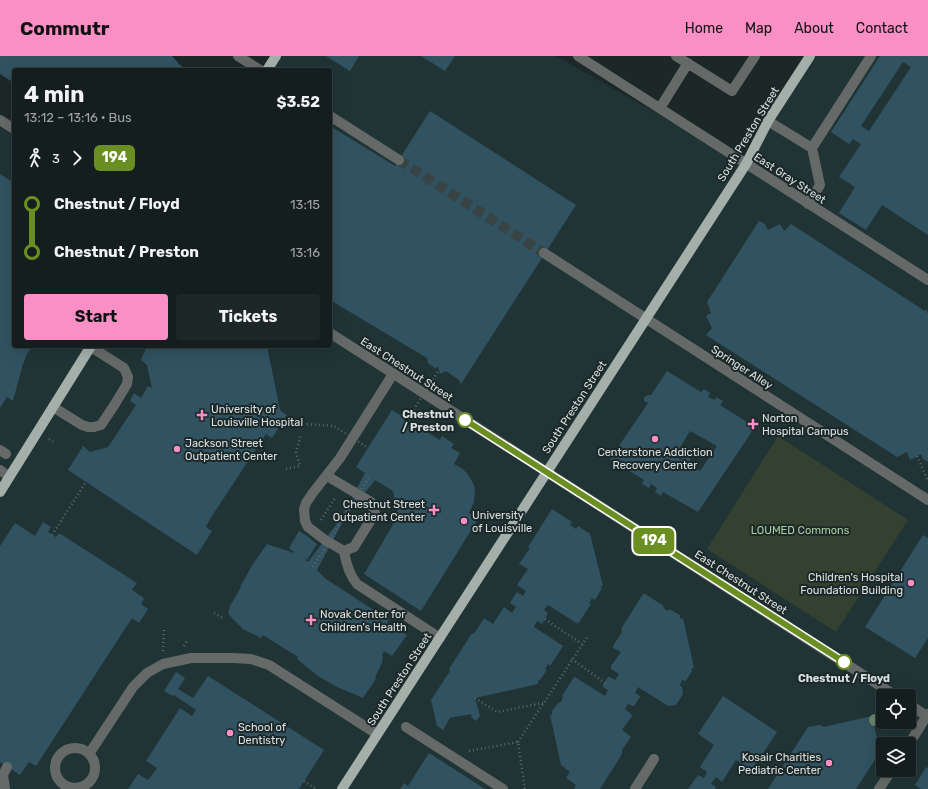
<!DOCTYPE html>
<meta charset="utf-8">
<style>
body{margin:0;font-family:Rubik,sans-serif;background:#1e2727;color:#f1f3f6;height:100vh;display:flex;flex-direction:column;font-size:15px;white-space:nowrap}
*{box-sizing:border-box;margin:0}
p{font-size:13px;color:#9da2a4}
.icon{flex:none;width:22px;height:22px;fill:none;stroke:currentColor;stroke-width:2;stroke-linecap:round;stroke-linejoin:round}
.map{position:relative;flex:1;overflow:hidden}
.side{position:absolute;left:12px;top:12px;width:320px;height:280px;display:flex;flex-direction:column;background:#151e1e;border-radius:4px;box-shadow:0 4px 16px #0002,0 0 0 1px #343c3c}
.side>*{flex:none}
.badge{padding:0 8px;border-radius:6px;font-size:14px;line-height:26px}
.buttons{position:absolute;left:876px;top:633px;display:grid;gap:8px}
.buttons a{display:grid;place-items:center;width:40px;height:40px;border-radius:4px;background:#151e1e;box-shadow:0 4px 16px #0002,0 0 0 1px #343c3c;font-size:20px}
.map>.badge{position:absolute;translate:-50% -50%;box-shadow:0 0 0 2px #fff}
.legs{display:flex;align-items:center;gap:6px;height:44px;padding:0 12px;font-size:13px}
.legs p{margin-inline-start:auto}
.summary{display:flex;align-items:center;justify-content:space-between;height:68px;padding:0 12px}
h1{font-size:22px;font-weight:700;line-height:30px}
.cta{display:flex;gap:8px;margin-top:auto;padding:8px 12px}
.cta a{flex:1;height:46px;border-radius:4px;background:#fa8fc6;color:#111;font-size:16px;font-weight:700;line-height:46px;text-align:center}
.cta a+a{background:#1e2727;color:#f1f3f6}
ul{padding:0 12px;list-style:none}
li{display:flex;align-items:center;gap:14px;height:48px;font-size:15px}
li i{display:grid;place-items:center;width:6px;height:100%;margin:0 5px;background:currentColor}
li i::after{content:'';width:10px;height:10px;margin:-5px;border:3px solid;border-radius:50%;background:#151e1e}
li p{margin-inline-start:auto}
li:first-child i{background:linear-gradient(#0000 50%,currentColor 0)}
li:last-child i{background:linear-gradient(currentColor 50%,#0000 0)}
header{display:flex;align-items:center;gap:24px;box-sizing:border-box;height:56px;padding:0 20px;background:#fa8fc6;color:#111}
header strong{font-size:19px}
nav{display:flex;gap:22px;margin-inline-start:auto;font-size:14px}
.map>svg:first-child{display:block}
.built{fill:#203435;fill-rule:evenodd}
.green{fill:#344030}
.building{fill:#315261;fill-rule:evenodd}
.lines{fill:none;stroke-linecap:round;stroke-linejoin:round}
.minor-tunnel{stroke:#384444;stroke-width:10;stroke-dasharray:10 5;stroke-linecap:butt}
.path{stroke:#5e6868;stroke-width:2.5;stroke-dasharray:1 3;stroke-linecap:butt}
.minor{stroke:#656a68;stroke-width:10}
.major{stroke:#a4afaa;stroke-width:10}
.path-bridge{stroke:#5e6868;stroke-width:2.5;stroke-dasharray:1 3;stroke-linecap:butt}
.tree{fill:#6b846a}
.line-1-casing{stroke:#fff;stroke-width:9}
.line-1{stroke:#6b8e23;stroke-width:6}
.poi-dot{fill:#fa8fc6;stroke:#1c2828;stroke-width:1.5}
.stop-1-dot{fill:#fff;stroke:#6b8e23;stroke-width:2}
.labels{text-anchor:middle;stroke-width:4;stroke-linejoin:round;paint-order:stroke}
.street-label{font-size:11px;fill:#d9e0e1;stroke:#1c2828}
.poi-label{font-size:11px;fill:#d9e0e1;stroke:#1c2828;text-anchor:start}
.stop-label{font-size:11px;font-weight:bold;fill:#d9e0e1;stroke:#1c2828;text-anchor:end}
.park-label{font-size:11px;fill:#abcfa0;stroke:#1c2828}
</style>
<header>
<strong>Commutr</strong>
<nav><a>Home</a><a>Map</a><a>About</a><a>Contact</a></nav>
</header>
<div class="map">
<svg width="928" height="733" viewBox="0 0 928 733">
<rect width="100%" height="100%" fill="#1c2828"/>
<path class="built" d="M276 0H556L744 107 809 0H928V733H0V64L14 73V290H330V14H267ZM883 640H909V666H883ZM883 688H909V714H883Z"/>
<path class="green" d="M778 380 908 464 836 576 707 493Z"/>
<path class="building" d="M0 0H172L180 9 188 14H14V27L0 18Z
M326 0H359L350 15Z
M421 0H455L445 15Z
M880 0H928V179L882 149 866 174 839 157 855 131 839 121 861 88 853 83 849 88 831 76ZM903 6 911 11 869 75 861 70Z
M430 55 576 149 461 328 459 324 446 315 440 318 438 311 435 312 428 307 427 302 330 244V70L395 110Z
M0 118 14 127V290H32L26 300 22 311 13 345 7 341 0 352Z
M759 165 765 168 768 174 780 168 784 175 791 168 928 257V406L923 403 921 398 910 404 907 396 897 401 706 279 712 272 706 260 711 257 707 246Z
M147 290H267L280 354 287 359 272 382 266 378 210 463 206 470 207 472 212 475 197 499 68 414 83 390 90 396 108 391 136 349 130 345 134 337 141 342 148 330 152 332 147 309 141 304Z
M667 315 701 336 704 333 710 337 708 341 715 344 716 341 723 345 720 349 755 371 698 456 663 436 661 440 655 436 657 432 651 428 649 432 642 428 644 424 610 403 648 347 644 345V342L646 340 649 339H651ZM690 375 717 390 700 415 688 407 691 403 684 399 681 404 675 400Z
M392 354 440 384 442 380 454 388 451 392 460 397 454 408 463 413 469 420 474 429 475 434 474 446 469 457 478 463 421 555 364 518 398 460 393 435 375 424 348 458 341 469 317 514 326 523 389 564 387 567 391 570 392 569 407 579 392 600 384 595 382 600H383L382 607 375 621 376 623 363 642 335 630 318 620 297 603 298 601 263 579 261 582 243 573 231 561 228 557 230 550 241 531H240L253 508 267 488 294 497V496L289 492 299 475 307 480 317 488 307 504 306 503 305 504 308 506 335 470 344 456 365 417 356 411Z
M552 453 572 466 570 469 576 473 578 470 590 478 603 530 600 531 602 532 595 544 592 542 589 547 591 548 578 568 548 549 544 554 548 557 545 563 542 568 537 565 534 571 563 590 550 610 548 608 545 613 547 614 540 624 538 625V628L475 642 480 660 476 665 472 662 471 658 450 662 443 674 437 670 431 644 450 615 449 613 472 577 474 578 484 562 493 568 504 551 512 557 516 551 510 547 517 536 523 540 526 535 517 529 528 513 519 508 530 492 528 491Z
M43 466 51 471 48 476 52 479 56 481 59 477 137 527 132 534 144 542 141 548 148 553 139 567 132 562 36 710 29 706 20 719 0 706V490L15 467 35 480Z
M923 479 928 482V582L915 602 865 571Z
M643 538H645L664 550 663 552 668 555 669 553 680 559V563L683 562 694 612 691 613 692 615 686 625 682 624 680 629 682 631 683 638 676 649 668 650 638 631 635 637 640 640V641L634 650H633L628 648 625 653 632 659V660L622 674 630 680 631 681 622 694V698L600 733H574L576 729 566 722 570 716 561 709 550 659H552V655L558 647 561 646 563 641 562 640 574 621H575L605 640 608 634 603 631V629L608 621H610L615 624 619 618 611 613V610L621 596 613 592V590L622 576 621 573Z
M176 616 185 622 178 633 193 642 208 620 324 694 299 733H128L138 718 148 724 157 712 146 705 180 652 192 660 196 654 174 639 173 640 164 635Z
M723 640 777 676 752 714 736 704 722 726 716 721 711 728 716 731 715 733H688L698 719 704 722 707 716 700 711 714 689 698 678Z
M872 660 880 696 856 733H768L808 671 820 669 824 671Z
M429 697 485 733H400L404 727 408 730Z
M926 711 928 712V733H921L915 729Z"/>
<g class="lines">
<path class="minor-tunnel" d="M399 104 544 197"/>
<path class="path" d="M926 255 928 253
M49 383 55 387
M917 400 928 425
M286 413 300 410 296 396 301 379
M321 464 335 442
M52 479 86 426
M214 557 224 563
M545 563 582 588
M184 590 188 583
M163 595 164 571
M572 603 605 627
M475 642 497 656 543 647
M518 686 588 580
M469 695 518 686 525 733
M304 725 316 733"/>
<path class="minor" d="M238 0 260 14
M578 0 928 224
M676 0 732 35 755 0
M660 52 688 7
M330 60 399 104
M0 64 14 73
M768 65 812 92 871 0
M808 148 820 129 812 92
M544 197 928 444
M330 277 896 640
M53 351 82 369 88 371H94L101 369 115 348 127 328 128 321 124 312 91 291
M0 394 6 398
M0 414 9 421
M327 420 371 446 375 457 354 491 344 495 325 484 308 471 305 465 304 453 306 447 312 438 340 402 393 318
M344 495C346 508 349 518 357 528L440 582
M909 648 928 661
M406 671 503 733
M909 688 928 658
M55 712a20 20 0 1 1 40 0a20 20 0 1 1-40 0Z
M89 698 133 631 147 617 163 608 191 602H233L251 603 269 609 377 678
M5 733 3 719 7 711
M635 733 654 703
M879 733 892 714"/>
<path class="major" d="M267 14 276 0
M0 436 91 290
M342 733 746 108 768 65 810 0"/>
<path class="path-bridge" d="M284 363 291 367 334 370 368 392
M407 364 439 314
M313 511 370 420"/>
</g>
<circle class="tree" cx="875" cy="664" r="6"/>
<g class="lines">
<defs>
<path id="line-1" d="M465 364 844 606"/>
</defs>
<use href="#line-1" class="line-1-casing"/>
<use href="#line-1" class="line-1"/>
</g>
<g class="poi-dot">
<path d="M200 353h4v4h4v4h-4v4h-4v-4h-4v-4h4z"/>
<path d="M751 362h4v4h4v4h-4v4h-4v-4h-4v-4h4z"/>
<circle cx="655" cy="383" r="4"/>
<circle cx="177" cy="393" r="4"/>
<path d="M432 448h4v4h4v4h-4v4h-4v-4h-4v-4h4z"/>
<circle cx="464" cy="465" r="4"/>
<circle cx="911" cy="527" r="4"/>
<path d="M309 558h4v4h4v4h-4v4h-4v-4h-4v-4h4z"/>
<circle cx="230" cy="677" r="4"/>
<circle cx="829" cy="707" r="4"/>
</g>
<g class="stop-1-dot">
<circle cx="465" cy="364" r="7"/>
<circle cx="844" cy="606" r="7"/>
</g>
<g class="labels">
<g class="street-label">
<text transform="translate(748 78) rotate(-59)" y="4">South Preston Street</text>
<text transform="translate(790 122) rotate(33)" y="4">East Gray Street</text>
<text transform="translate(742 311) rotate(33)" y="4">Springer Alley</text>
<text transform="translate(407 313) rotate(33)" y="4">East Chestnut Street</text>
<text transform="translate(574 351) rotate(-57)" y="4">South Preston Street</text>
<text transform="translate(741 526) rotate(33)" y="4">East Chestnut Street</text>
<text transform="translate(399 623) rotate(-57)" y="4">South Preston Street</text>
</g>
<g class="poi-label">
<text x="211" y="357">University of<tspan x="211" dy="13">Louisville Hospital</tspan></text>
<text x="762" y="366">Norton<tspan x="762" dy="13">Hospital Campus</tspan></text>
<text x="185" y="391">Jackson Street<tspan x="185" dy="13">Outpatient Center</tspan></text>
<text x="655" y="400" text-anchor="middle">Centerstone Addiction<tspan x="655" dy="13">Recovery Center</tspan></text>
<text x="425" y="452" text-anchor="end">Chestnut Street<tspan x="425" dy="13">Outpatient Center</tspan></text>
<text x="472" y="463">University<tspan x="472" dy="13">of Louisville</tspan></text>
<text x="903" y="525" text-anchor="end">Children's Hospital<tspan x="903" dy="13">Foundation Building</tspan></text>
<text x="320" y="562">Novak Center for<tspan x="320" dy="13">Children's Health</tspan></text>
<text x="238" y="675">School of<tspan x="238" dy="13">Dentistry</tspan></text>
<text x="821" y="705" text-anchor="end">Kosair Charities<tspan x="821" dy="13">Pediatric Center</tspan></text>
</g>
<g class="stop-label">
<text x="454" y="362">Chestnut<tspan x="454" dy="13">/ Preston</tspan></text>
<text x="844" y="626" text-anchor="middle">Chestnut / Floyd</text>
</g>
<g class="park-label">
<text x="800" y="478">LOUMED Commons</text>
</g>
</g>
</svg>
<div class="buttons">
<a><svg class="icon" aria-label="locate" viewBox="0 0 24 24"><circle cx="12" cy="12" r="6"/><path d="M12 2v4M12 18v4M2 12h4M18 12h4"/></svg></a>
<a><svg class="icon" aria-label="layers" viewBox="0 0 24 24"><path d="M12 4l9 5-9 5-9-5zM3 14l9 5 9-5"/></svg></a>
</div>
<b class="badge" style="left:654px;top:485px;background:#6b8e23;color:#fff">194</b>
<section class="side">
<div class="summary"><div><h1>4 min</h1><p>13:12 – 13:16 · Bus</p></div><b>$3.52</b></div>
<div class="legs"><svg class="icon" aria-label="walk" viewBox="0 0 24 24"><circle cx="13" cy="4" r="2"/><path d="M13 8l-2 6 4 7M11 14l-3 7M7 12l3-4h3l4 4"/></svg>3<svg class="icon" aria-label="forward" viewBox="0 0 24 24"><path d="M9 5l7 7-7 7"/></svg><b class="badge" style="background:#6b8e23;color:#fff">194</b></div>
<ul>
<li><i style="color:#6b8e23"></i><b>Chestnut / Floyd</b><p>13:15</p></li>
<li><i style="color:#6b8e23"></i><b>Chestnut / Preston</b><p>13:16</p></li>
</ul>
<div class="cta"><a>Start</a><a>Tickets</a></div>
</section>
</div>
